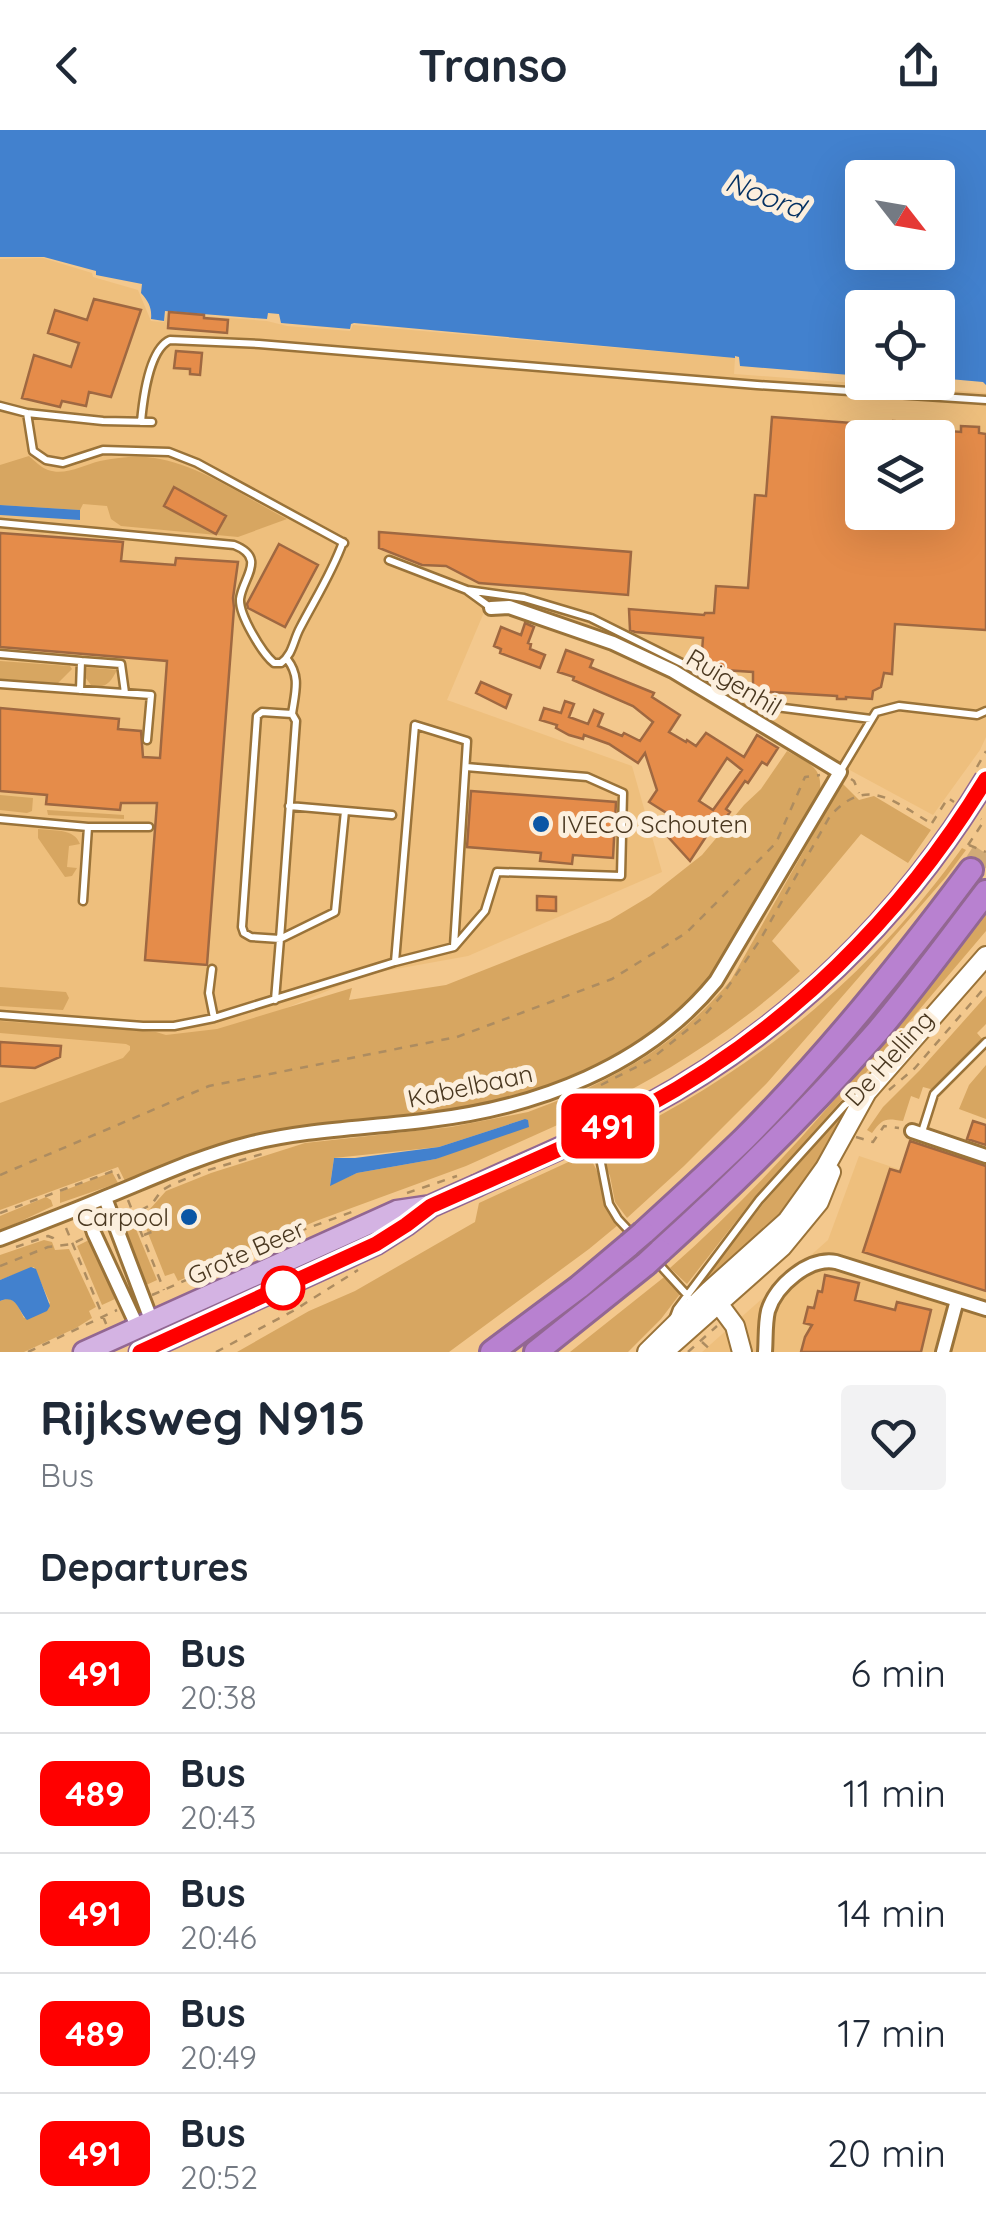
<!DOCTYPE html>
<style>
body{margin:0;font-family:Quicksand,sans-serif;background:#f2f2f3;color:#1f2937;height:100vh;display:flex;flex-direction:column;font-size:38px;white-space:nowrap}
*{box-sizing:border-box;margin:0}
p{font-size:32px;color:#747a83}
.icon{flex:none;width:55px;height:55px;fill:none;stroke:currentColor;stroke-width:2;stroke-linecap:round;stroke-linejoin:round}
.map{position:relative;height:1222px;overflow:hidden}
.details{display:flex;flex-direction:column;background:#fff;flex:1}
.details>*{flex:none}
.badge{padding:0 20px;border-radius:15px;font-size:35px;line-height:65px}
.needle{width:65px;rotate:121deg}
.buttons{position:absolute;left:845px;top:30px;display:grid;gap:20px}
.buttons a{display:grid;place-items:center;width:110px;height:110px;border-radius:10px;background:#fff;box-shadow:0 10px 40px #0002;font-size:50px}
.map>.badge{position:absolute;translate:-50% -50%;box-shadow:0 0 0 5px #fff}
h2{padding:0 40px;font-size:38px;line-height:90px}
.round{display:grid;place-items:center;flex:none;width:105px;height:105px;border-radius:10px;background:#f2f2f3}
.head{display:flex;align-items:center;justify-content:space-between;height:170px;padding:0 40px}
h1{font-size:48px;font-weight:800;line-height:75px}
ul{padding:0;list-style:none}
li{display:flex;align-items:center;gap:30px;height:120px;padding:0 40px;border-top:2px solid #e0e1e3}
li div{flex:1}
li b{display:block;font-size:38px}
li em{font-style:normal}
li .badge{min-width:110px;font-weight:700;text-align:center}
header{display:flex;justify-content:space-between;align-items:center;height:130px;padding:0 40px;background:#fff;font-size:45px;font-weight:800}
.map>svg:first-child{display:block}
.built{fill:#eebf7d;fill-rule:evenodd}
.green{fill:#d7a661;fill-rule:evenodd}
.water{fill:#4281ce;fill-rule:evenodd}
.building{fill:#e58c4a;stroke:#9f6841;stroke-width:2.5;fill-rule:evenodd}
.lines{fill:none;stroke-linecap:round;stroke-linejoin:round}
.highway-tunnel{stroke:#d1ab77;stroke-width:22;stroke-dasharray:22 11;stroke-linecap:butt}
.lane-casing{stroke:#9a7339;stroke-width:11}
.street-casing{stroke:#9a7339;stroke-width:18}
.secondary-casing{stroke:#9a7339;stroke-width:22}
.primary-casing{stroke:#926792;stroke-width:25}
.highway-casing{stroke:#926792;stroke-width:28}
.path{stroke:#ad8c60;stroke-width:2.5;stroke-dasharray:8 8;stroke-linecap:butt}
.lane{stroke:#fff;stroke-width:6}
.street{stroke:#fff;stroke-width:12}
.secondary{stroke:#fff;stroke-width:18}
.primary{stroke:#d4b3e3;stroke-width:20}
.highway{stroke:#b881d0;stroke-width:22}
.primary-bridge-casing{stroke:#926792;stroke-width:25;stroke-linecap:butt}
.highway-bridge-casing{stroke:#926792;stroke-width:28;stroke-linecap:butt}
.primary-bridge{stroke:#d4b3e3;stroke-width:20}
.highway-bridge{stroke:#b881d0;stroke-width:22}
.line-casing{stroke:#fff;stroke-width:22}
.line{stroke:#f00;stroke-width:15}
.poi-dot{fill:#0b56a5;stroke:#fcefdd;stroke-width:4}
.stop-dot{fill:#fff;stroke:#f00;stroke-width:5}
.labels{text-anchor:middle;stroke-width:10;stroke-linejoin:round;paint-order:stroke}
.street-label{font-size:25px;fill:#4a3820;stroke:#fcefdd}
.poi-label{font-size:25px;fill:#4a3820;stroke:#fcefdd;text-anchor:start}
.water-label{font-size:28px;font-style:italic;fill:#043163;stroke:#fcefdd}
</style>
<header><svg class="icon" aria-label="back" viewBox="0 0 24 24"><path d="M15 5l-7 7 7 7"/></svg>Transo<svg class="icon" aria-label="share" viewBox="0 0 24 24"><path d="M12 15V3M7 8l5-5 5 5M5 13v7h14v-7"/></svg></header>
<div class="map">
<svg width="986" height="1222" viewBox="0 0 986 1222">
<rect width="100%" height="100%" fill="#f3c88d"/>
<path class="built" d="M43 128 92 143 93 147 138 160 151 191 164 192 167 183 267 191 287 196 350 201 353 195 735 228 734 244 986 263V607L980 620 933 685 846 638 689 543 577 493 490 468 447 570 632 636 662 742 468 826 368 844 0 997V129ZM862 308H938V382H862Z
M859 1026 986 1068V1222H702L828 1110Z"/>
<path class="green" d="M29 326C35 331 40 337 48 340 65 346 84 335 100 331 115 328 131 326 146 327 195 331 244 367 287 389L238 407 121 396 111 389 107 376 83 374 80 380 0 375V335Z
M0 531 70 536 72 539 58 553 0 549Z
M83 537 117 540C110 553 106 559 91 555L85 547Z
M787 621C808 633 825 637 819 665L757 775 717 841 692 872 633 918 562 953 493 973 267 1003 240 1010 125 1051 118 1037 0 1080V973L123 928 130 920V916L126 914 0 903V891L156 902 166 905 217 899 352 858 349 870 446 855 610 790 650 766 702 725 744 675 761 659Z
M842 653 859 670 874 666 931 700 908 733 861 704 772 811 800 841C734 901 667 943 588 982L582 961C645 931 685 904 731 850Z
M0 665 33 668 32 681 27 683 0 680Z
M47 680 124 685V689L48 685Z
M38 699C54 701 74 698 80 714L69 716 67 737 77 738 72 746 65 747 38 708Z
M962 718 966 720 946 747 767 953 684 1036 627 1088 615 1072 610 1046 597 1018C748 945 864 854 962 718Z
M986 779V801L864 945 751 1072 687 1154 670 1138C790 1032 890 907 986 779Z
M0 857 66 862 69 868 63 880 0 876Z
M986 866V894L977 903 983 910 934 960 923 957 919 969 911 966 903 991C885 988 883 988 872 1003L867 1000 883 977 920 940Z
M986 935V989L959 979 969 955Z
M562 969 573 988 466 1036 316 1091 178 1151 174 1143 165 1146 142 1088 166 1061 211 1043 305 1013 451 997 528 982ZM525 989 436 1029 357 1043 330 1055 334 1028 439 1017Z
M847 979 819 1036 783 1087 686 1173 763 1074Z
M588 1023C591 1030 597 1039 599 1047 604 1065 604 1080 618 1095L589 1119 449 1222H237L309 1181 355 1161 475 1092 479 1073Z
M112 1042 118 1053 60 1073V1062Z
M46 1067 51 1070 53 1076 0 1101V1086Z
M133 1092 157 1150 144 1156 120 1098Z
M44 1110 52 1112 55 1120 69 1119 96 1177 89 1181 92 1188 76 1198 24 1222H0V1171L9 1168 17 1174 24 1188 50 1173 34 1137 0 1150V1125Z
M89 1110 115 1169 102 1175 77 1116Z
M668 1144 683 1160 661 1189 628 1222H570Z"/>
<path class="water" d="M0 0H986V255L983 252 938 248V178H862V246L740 236 739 227 735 226V228L354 193 351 194 350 199 281 193 279 184 268 183 267 189 165 181 164 191 151 189C152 178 149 172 141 163L142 154 96 145V141L44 127H0ZM862 48H938V122H862Z
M0 375 80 380V390L0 385Z
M525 989 528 990 529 997 436 1029 357 1043 330 1056 334 1028H355L439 1017Z
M31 1137 36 1139 50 1176 47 1181 27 1190C18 1181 17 1164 0 1171V1150Z"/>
<path class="building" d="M94 169 141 180 111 267 89 262 86 276 62 271 60 277 22 268 34 225 71 237 79 213 48 203 55 180 87 190Z
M169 182 204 185V188L228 190 227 203 168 198Z
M176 221 202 223 200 245 190 244V239L174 238Z
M772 287 892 296 893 291 910 292V298L961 302V296L979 297V303L986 304V500L895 494 892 544 884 543 881 557 873 561 872 569 846 567V569H837V566L753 561V542L709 539 701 535 703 508 635 502 630 500 629 479 704 485 705 483H714L716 456 748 458 755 365 766 366ZM862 308H938V382H862Z
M174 357 226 386 216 404 164 376Z
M379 402 631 422 628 465 479 453 446 436 422 435 379 418Z
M0 403 123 412 121 431 175 435 176 428 238 432 233 468 234 478 207 835 145 830 157 673H121L120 680 46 674 47 665 0 661V578L119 589 118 599 141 601 143 627 160 628 167 531 0 517Z
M279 414 318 435 285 497 248 478 247 474Z
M525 493 534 497 528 513 531 514 530 519 545 525 540 538 500 523 501 519 494 516 501 497 521 505Z
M566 520 593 530 590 537 654 563 652 567 680 585 669 602 686 612 687 610 696 616 706 603 744 627 757 605 778 618 767 635 762 632 748 653 745 651 726 679 730 682 722 693 717 690 690 731 660 698 668 684 649 672 657 660 645 623 638 633 609 614 584 605 583 609 569 605 556 598 557 595 540 590 544 578 561 583 565 571 574 574 569 587 588 594 594 580 603 584 598 596 622 606 624 603 640 611 653 592 633 576 573 550 574 547 558 542ZM727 628 742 640 713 680 699 671Z
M481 552 511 565 506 578 476 563Z
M471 661 616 672 613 728 573 725 572 734 540 731 541 723 467 717Z
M537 766 556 767V781L537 780Z
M0 912 61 916 60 927 35 938 0 936Z
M973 991 986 995V1015L967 1009Z
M910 1011 986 1036V1161L863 1122 890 1039 900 1042Z
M825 1145 859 1153 855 1170 895 1180 897 1172 931 1180 921 1222H801L805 1207 812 1195 804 1193 808 1177 814 1178 818 1161 822 1162Z"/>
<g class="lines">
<path class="highway-tunnel" d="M971 740 986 717"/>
<defs>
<path id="lane" d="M0 276 27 283 33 321 46 330 63 333 103 320 169 322 197 333 344 413
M27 283 103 291 152 292
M141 292C143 270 149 219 170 210L259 214 757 255 986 270
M0 393 234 415C267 428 243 447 240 469 239 485 262 523 274 533H281C293 524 293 511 300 498 315 469 332 443 343 412
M389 430 467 460 524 468 591 488 768 576 871 589
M468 461 490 477
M0 524 81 531 80 560
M287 529C301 547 295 562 292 584
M81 531 121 534 125 563
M0 554 151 565 147 610
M262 582 292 584 296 591 280 809 251 807 244 803 242 797 257 586Z
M840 642 876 582 899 576 977 585 986 581
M289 676 392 685
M0 689 88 697H149
M83 771 88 697
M395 832 415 595 467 611 454 816
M212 839 209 863 214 888
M275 870 280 809 335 782 345 681
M0 885 143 896H174L214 888 395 832 454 817 485 781 497 742 621 746 623 663 587 647 466 637
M568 957 599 1023 609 1074 618 1089 632 1104
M922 1002 934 964 986 912
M657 1132 688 1166
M674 1187 677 1179 759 1070 845 975 857 968"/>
<path id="street" d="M912 1001 986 1026
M105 1068 152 1192
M85 1076 94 1103 138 1198
M0 1109C35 1095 71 1082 106 1067 153 1048 200 1026 248 1014 307 999 370 998 430 990 537 977 646 937 716 851L840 642 673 541 613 513 509 477 491 478
M765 1222C766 1209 765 1194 768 1181 776 1155 809 1127 836 1132L986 1179
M943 1222 957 1170"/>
<path id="secondary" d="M712 1165 735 1196 742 1222
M667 1219 782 1117 819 1072 831 1042
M647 1222 709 1161 787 1091 825 1038 867 962 986 826"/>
<path id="primary" d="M84 1222 397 1081 431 1076
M140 1222 376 1114 406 1095 431 1076 476 1056"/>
<path id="highway" d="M643 1103C677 1072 711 1041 744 1009 827 926 901 834 971 740
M660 1121C736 1052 809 980 877 902 915 857 950 809 986 762
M492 1222 579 1157 629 1115
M536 1222 646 1134"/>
</defs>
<use href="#lane" class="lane-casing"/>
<use href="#street" class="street-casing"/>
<use href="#secondary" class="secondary-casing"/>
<use href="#primary" class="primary-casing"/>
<use href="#highway" class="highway-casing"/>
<path class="path" d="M977 637 986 621
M851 649 854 651 859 663
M932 693 948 668 954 672
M968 715 984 691 981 689
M969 715 986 722
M601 955 650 930 701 889 723 864 760 810 830 686C868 644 895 673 934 695
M889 960 915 938 986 856
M856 1007 873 1012 884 996 899 998
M0 1045 209 956 457 907 612 849 686 803 776 713 805 647 820 645
M407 1063 457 1046
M128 1070 164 1160
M0 1083 116 1040 120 1049
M127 1088 152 1074 161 1061 171 1055 205 1041 262 1024
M66 1098 107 1196
M144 1105 154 1101
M16 1117 48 1106 53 1108 57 1114
M0 1136 48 1117 72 1114 84 1108
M152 1165 289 1105 357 1080
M702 1212 713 1222
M28 1222 117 1180
M216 1222 293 1181 358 1140
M688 1222 717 1196"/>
<use href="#lane" class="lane"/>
<use href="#street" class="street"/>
<use href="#secondary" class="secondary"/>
<use href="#primary" class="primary"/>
<use href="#highway" class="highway"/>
<defs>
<path id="primary-bridge" d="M476 1056C532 1030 589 1007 643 978 786 902 903 787 986 649"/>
<path id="highway-bridge" d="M629 1115 643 1103
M646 1134 660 1121"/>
</defs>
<use href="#primary-bridge" class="primary-bridge-casing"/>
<use href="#highway-bridge" class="highway-bridge-casing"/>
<use href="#primary-bridge" class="primary-bridge"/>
<use href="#highway-bridge" class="highway-bridge"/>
</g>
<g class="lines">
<defs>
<path id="line" d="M140 1222 376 1114 406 1095 431 1076C502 1044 576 1014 645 977 787 900 902 787 986 649"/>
</defs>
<use href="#line" class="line-casing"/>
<use href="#line" class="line"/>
</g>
<g class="poi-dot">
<circle cx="541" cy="694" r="10"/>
<circle cx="189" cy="1087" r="10"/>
</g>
<circle class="stop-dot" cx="283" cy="1158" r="20"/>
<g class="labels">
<g class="street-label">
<text transform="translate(734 552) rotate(31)" y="9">Ruigenhil</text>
<text transform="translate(889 928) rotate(-48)" y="9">De Helling</text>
<text transform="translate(470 956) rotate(-12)" y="9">Kabelbaan</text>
<text transform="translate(246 1122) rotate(-24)" y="9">Grote Beer</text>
</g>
<g class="poi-label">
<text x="561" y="703">IVECO Schouten</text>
<text x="169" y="1096" text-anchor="end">Carpool</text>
</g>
<g class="water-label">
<text transform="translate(765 65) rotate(21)" y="10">Noord</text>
</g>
</g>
</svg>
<div class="buttons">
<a><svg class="needle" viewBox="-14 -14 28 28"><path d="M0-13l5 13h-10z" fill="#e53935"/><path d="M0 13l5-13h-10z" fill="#747a83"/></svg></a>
<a><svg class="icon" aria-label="locate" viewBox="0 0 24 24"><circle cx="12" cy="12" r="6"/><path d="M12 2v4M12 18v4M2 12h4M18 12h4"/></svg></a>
<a><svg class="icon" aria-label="layers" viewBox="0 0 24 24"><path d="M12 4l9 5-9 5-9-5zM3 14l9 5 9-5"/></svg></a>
</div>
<b class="badge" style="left:608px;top:996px;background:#f00;color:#fff">491</b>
</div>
<section class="details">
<div class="head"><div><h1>Rijksweg N915</h1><p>Bus</p></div><a class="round"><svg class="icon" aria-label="heart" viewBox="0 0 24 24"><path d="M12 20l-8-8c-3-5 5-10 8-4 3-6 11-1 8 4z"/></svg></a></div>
<h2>Departures</h2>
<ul>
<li><span class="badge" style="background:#f00;color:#fff">491</span><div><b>Bus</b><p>20:38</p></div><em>6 min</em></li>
<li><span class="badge" style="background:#f00;color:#fff">489</span><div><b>Bus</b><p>20:43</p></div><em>11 min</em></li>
<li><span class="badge" style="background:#f00;color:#fff">491</span><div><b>Bus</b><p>20:46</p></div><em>14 min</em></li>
<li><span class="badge" style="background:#f00;color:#fff">489</span><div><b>Bus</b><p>20:49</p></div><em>17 min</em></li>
<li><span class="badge" style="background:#f00;color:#fff">491</span><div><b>Bus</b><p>20:52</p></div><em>20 min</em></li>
</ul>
</section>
